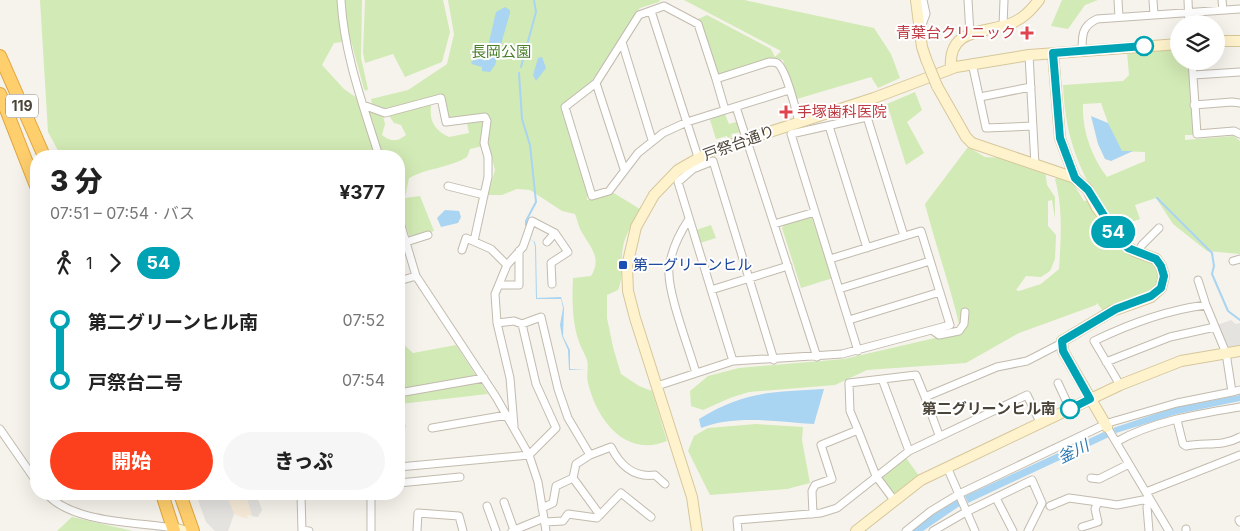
<!DOCTYPE html>
<html lang="ja">
<meta charset="utf-8">
<style>
body{margin:0;font-family:Inter,"Noto Sans JP",sans-serif;background:#f6f6f6;color:#222;height:100vh;display:flex;flex-direction:column;font-size:19px;white-space:nowrap}
*{box-sizing:border-box;margin:0}
p{font-size:16px;color:#767676}
.icon{flex:none;width:28px;height:28px;fill:none;stroke:currentColor;stroke-width:2;stroke-linecap:round;stroke-linejoin:round}
.map{position:relative;flex:1;overflow:hidden}
.side{position:absolute;left:30px;top:150px;width:375px;height:350px;display:flex;flex-direction:column;background:#fff;border-radius:20px;box-shadow:0 5px 20px #0002}
.side>*{flex:none}
.badge{padding:0 10px;border-radius:16px;font-size:18px;line-height:32px}
.buttons{position:absolute;left:1170px;top:15px;display:grid;gap:10px}
.buttons a{display:grid;place-items:center;width:55px;height:55px;border-radius:50%;background:#fff;box-shadow:0 5px 20px #0002;font-size:25px}
.map>.badge{position:absolute;translate:-50% -50%;box-shadow:0 0 0 2px #fff}
.legs{display:flex;align-items:center;gap:8px;height:55px;padding:0 20px;font-size:16px}
.legs p{margin-inline-start:auto}
.headline{display:flex;align-items:center;justify-content:space-between;height:85px;padding:0 20px}
h1{font-size:28px;font-weight:800;line-height:38px}
.cta{display:flex;gap:10px;margin-top:auto;padding:10px 20px}
.cta a{flex:1;height:58px;border-radius:30px;background:#fc3f1d;color:#fff;font-size:20px;font-weight:800;line-height:58px;text-align:center}
.cta a+a{background:#f6f6f6;color:#222}
ul{padding:0 20px;list-style:none}
li{display:flex;align-items:center;gap:18px;height:60px;font-size:19px}
li i{display:grid;place-items:center;width:8px;height:100%;margin:0 6px;background:currentColor}
li i::after{content:'';width:12px;height:12px;margin:-6px;border:4px solid;border-radius:50%;background:#fff}
li p{margin-inline-start:auto}
li:first-child i{background:linear-gradient(#0000 50%,currentColor 0)}
li:last-child i{background:linear-gradient(currentColor 50%,#0000 0)}
.map>svg:first-child{display:block}
.commercial{fill:#f7ead8}
.green{fill:#d2eab5;fill-rule:evenodd}
.parking{fill:#e5e3e0}
.water{fill:#a9d4f2}
.lines{fill:none;stroke-linecap:round;stroke-linejoin:round}
.stream{stroke:#a9d4f2;stroke-width:2}
.street-casing{stroke:#c2bbae;stroke-width:9}
.secondary-casing{stroke:#d6c79b;stroke-width:12}
.highway-casing{stroke:#e0a43c;stroke-width:14}
.street{stroke:#fff;stroke-width:7}
.secondary{stroke:#fff3cd;stroke-width:10}
.highway{stroke:#ffcf6e;stroke-width:12}
.secondary-bridge-casing{stroke:#d6c79b;stroke-width:12;stroke-linecap:butt}
.secondary-bridge{stroke:#fff3cd;stroke-width:10}
.line-1-casing{stroke:#fff;stroke-width:11}
.line-1{stroke:#00a3b4;stroke-width:8}
.health-dot{fill:#e0444e;stroke:#fff;stroke-width:2}
.stop-1-dot{fill:#fff;stroke:#00a3b4;stroke-width:2.5}
.transit-dot{fill:#1a4fb4;stroke:#fff;stroke-width:2}
.labels{text-anchor:middle;stroke-width:4;stroke-linejoin:round;paint-order:stroke}
.shield{fill:#fff;stroke:#817c74;stroke-width:1}
.shield-label{font-size:14px;font-weight:bold;fill:#4b4439}
.health-label{font-size:15px;fill:#be3a42;stroke:#fff;text-anchor:end}
.park-label{font-size:15px;fill:#4a7f2a;stroke:#fff}
.street-label{font-size:15px;fill:#4b4439;stroke:#fff}
.transit-label{font-size:15px;fill:#164399;stroke:#fff;text-anchor:start}
.stop-label{font-size:15px;font-weight:bold;fill:#4b4439;stroke:#fff;text-anchor:end}
.water-label{font-size:16px;font-style:italic;fill:#2e7ab2;stroke:#fff}
</style>
<div class="map">
<svg width="1240" height="531" viewBox="0 0 1240 531">
<rect width="100%" height="100%" fill="#f6f3ec"/>
<path class="commercial" d="M196 494H256L262 510 257 517 248 515 247 519 234 514 228 531H215L206 522Z"/>
<path class="green" d="M40 0H362L361 58 368 89 366 91 364 89 351 41 334 43 322 65 344 89 383 116 385 124 382 135C391 142 397 142 406 135L401 125 394 123 387 113 373 107 371 99 408 90 447 64 454 34 448 0H660L659 2 640 8 591 82 561 108 587 194V200L612 192 640 209C634 222 625 234 623 247 620 261 624 277 618 290L607 295V318L613 347 621 374 639 386 652 391 667 441C625 458 597 420 588 383 586 375 589 367 587 360 585 354 581 348 579 342 572 322 572 300 573 278L591 276C603 257 589 246 580 229 578 224 577 219 575 214L562 211 530 190 517 189 502 195H488L495 170 488 145 470 149 467 157C449 168 427 168 409 178L405 198 420 196 434 231 410 238 399 206V156H61L48 132ZM442 95 448 119 466 118 469 133 449 137C433 129 428 119 432 101Z
M365 0H443L450 32 442 62 405 77 393 54 365 63 363 53Z
M684 0H744L874 28 891 54 900 78 878 88 871 77 797 99 783 60 775 58 716 76 698 19 707 15 771 49 775 57 781 51Z
M1062 0H1098L1085 5 1068 29 1051 26Z
M1179 48V61H1188L1194 135H1185V140L1234 136 1240 141V254L1207 251 1173 224 1156 198 1135 205 1140 219 1116 227C1082 177 1066 146 1063 85L1123 81 1129 75 1127 52ZM1101 103 1118 151 1145 152V161L1107 177C1091 156 1082 130 1083 104Z
M915 92 922 110 907 122 924 153 906 165 887 104Z
M724 112 729 124 743 120 742 132 731 134 732 137 728 138 727 136 716 139 710 120Z
M968 147 985 157 1005 158 1045 170 1047 185 1055 197V219L1052 200 1048 201V226L1056 235 1055 259 1050 271 1041 277 1026 276 1016 290 1019 291 1041 284 1059 269C1061 239 1063 208 1055 179L1060 176 1071 180 1084 201 1090 200 1103 223 1157 265 1160 281 1151 292 1103 311 1097 303 1096 305 1019 333 966 363 867 370 835 385 749 392 730 398 703 410 691 406 690 391 708 376 739 368 844 359 961 332C951 288 936 247 925 204Z
M811 215 833 278 801 288 782 228 784 224Z
M711 225 716 238 700 243 696 230Z
M399 340 413 353 456 345 488 394 400 404 406 427 399 429Z
M756 424 803 427 802 440 810 483 787 489 710 495 688 451 694 436 708 428Z
M906 458 920 477 894 495 881 477Z
M72 517 133 531H57Z"/>
<path class="parking" d="M1231 320 1236 324 1240 323V347L1230 349 1226 347 1217 325Z
M196 494H226L234 514 228 531H215L206 522Z
M246 494H256L262 510 258 517 252 516Z"/>
<path class="water" d="M505 7 510 10V13L495 65 490 72 482 71V67L472 64 471 62 476 59 473 53 488 46 496 12Z
M542 57 546 68 536 81 533 75 538 58Z
M1091 116 1108 123 1122 151H1133L1111 161 1105 159 1098 144Z
M445 210 459 211 461 217 458 223 441 227 437 218Z
M528 238 535 242 536 247 537 298 561 297 564 308 563 336 570 350V369L585 370H569L568 350 562 336 560 325 563 308 561 299H536L535 247 534 242Z
M824 389 814 424C778 422 735 414 701 428L699 419C745 391 772 392 824 389Z
M1240 395V401L1177 414 1116 433 1113 428 1173 408Z
M1106 431 1109 437 968 503 965 496Z
M959 499 961 505 923 531H911L931 516Z"/>
<g class="lines">
<path class="stream" d="M521 67 536 12 534 0
M519 73 522 119 530 145 536 202 526 221V225
M1157 198 1212 253 1214 266 1212 274 1228 311 1240 320"/>
<defs>
<path id="street" d="M341 0C344 54 363 105 379 156
M968 0 970 34
M1118 0 1119 17
M1153 0 1154 15
M1188 0 1189 24
M1222 0 1223 10
M651 11 698 157
M1003 26 1004 0
M920 30 926 14 923 0
M622 42 652 140
M1082 51C1082 35 1082 26 1097 19L1240 9
M1029 55 1035 165
M1192 61 1197 134 1234 131 1240 134
M972 63 986 128 1033 126
M1193 75 1240 72
M716 79 725 110
M596 83 624 169
M789 90 687 122 663 133 638 153 609 191 592 196 565 107 596 83 639 15 664 6 698 24 716 79 769 62C772 62 775 62 777 63 786 68 796 111 799 122
M980 97 1031 87
M363 105 385 113 441 98 446 122 485 117 487 121 484 143 488 157V177L484 195 448 186
M1194 105 1232 102 1240 103
M736 107 817 357
M829 126 867 248
M399 219 416 276 496 397 529 455 538 482 546 531
M689 219C679 234 671 250 669 269 667 292 689 348 696 373
M774 224 815 212
M474 241 484 195
M406 242 428 235
M547 242 555 233
M462 250 466 238 491 249 507 265
M1138 252 1142 245 1159 228
M1233 261 1240 259
M1198 280 1206 305
M399 281 416 276
M499 285H519V251
M839 289 930 261
M711 290 788 266
M849 320 940 292
M497 323 495 294 507 265 523 247 532 221 555 233 568 252 551 263 552 284
M522 324 541 317 558 389 568 418 590 455 576 464 573 478 556 486 553 503 542 508
M932 330 939 335 959 331 964 324 965 312
M858 351 791 134 867 117 904 236
M733 361 678 182 693 169 713 161 774 360
M1106 362 1170 337 1215 327
M882 379 909 451
M1058 383 1070 409
M657 386 733 361 842 354 950 325 921 231 830 259
M1232 392 1240 390
M399 393 484 378
M1177 420 1183 444 1186 446C1205 442 1223 447 1240 437
M1107 427 1169 531
M432 428 507 415
M0 429 36 481
M858 430 850 411 849 383 916 375 925 397
M939 435 925 397 997 367 1027 361 1058 345 1061 346
M1116 442C1153 421 1198 414 1240 407
M590 455 611 447C620 465 633 478 655 475L665 484
M399 467 529 455 556 428 536 384 522 324 514 321 497 323 510 378 514 426
M947 467 975 531
M573 478 600 515
M1091 478 1099 479 1129 464
M399 483 460 477
M1146 492 1240 455
M47 494C72 523 137 522 173 528
M301 494 302 531
M371 494V531
M996 498 1013 531
M504 502 514 530
M487 506 496 531
M1050 506 1069 498 1098 502
M813 514 812 491 815 485 832 479 821 445 858 430 876 476 894 500
M1239 520 1240 522
M545 522 563 521 568 514 597 518 621 493 651 517
M1082 527 1098 522 1095 509 1098 502 1117 505 1143 500 1147 501
M1186 529V531
M302 530 309 531
M417 531 418 513 459 516 463 531
M512 531 544 518
M738 531 737 520 821 513 837 508 909 451 1027 395 1040 422
M906 531 931 511 959 494 1108 423 1177 403 1232 392 1226 353 1206 305C1167 310 1129 324 1094 341L1120 385
M933 531 966 512 1032 480 1042 503 1028 531
M1149 531 1147 507 1149 500"/>
<path id="secondary" d="M916 0 922 47 926 59
M1216 41H1240
M1053 53 1060 138 1075 178 1088 190 1097 208 1123 243 1134 251 1156 259 1161 266 1164 276 1161 288 1151 297 1112 311 1062 341 1063 351 1107 427
M951 68C948 27 984 34 1012 23 1024 18 1031 10 1039 0
M937 86 966 137 972 143 1075 178
M173 528 184 531
M697 531 692 497 635 318 628 291 627 266 636 227 654 195 678 170 711 151 874 98 956 67 1029 55 1179 44
M856 531 921 480 1120 385 1181 361 1240 351"/>
<path id="highway" d="M0 56 44 156
M0 94 36 186
M162 494 174 531
M180 494 193 531"/>
</defs>
<use href="#street" class="street-casing"/>
<use href="#secondary" class="secondary-casing"/>
<use href="#highway" class="highway-casing"/>
<use href="#street" class="street"/>
<use href="#secondary" class="secondary"/>
<use href="#highway" class="highway"/>
<defs>
<path id="secondary-bridge" d="M926 59 937 86"/>
</defs>
<use href="#secondary-bridge" class="secondary-bridge-casing"/>
<use href="#secondary-bridge" class="secondary-bridge"/>
</g>
<g class="lines">
<defs>
<path id="line-1" d="M1070 409 1090 399 1063 351 1062 341 1116 309 1151 296 1161 288 1164 276 1161 266 1156 259 1128 248 1118 238 1088 190 1075 178 1060 138 1053 53 1144 46"/>
</defs>
<use href="#line-1" class="line-1-casing"/>
<use href="#line-1" class="line-1"/>
</g>
<g class="health-dot">
<path d="M1024.5 25.5h5v5h5v5h-5v5h-5v-5h-5v-5h5z"/>
<path d="M783.5 104.5h5v5h5v5h-5v5h-5v-5h-5v-5h5z"/>
</g>
<g class="stop-1-dot">
<circle cx="1144" cy="46" r="9"/>
<circle cx="1070" cy="409" r="9"/>
</g>
<rect class="transit-dot" x="618" y="260" width="10" height="10" rx="2.5"/>
<g class="labels">
<rect class="shield" x="6" y="94.5" width="32" height="23" rx="4"/>
<g class="shield-label">
<text x="22" y="111">119</text>
</g>
<g class="health-label">
<text x="1016" y="38">青葉台クリニック</text>
<text x="797" y="117" text-anchor="start">手塚歯科医院</text>
</g>
<g class="park-label">
<text x="501" y="57">長岡公園</text>
</g>
<g class="street-label">
<text transform="translate(739 143) rotate(-20)" y="5">戸祭台通り</text>
</g>
<g class="transit-label">
<text x="633" y="270">第一グリーンヒル</text>
</g>
<g class="stop-label">
<text x="1056" y="414">第二グリーンヒル南</text>
</g>
<g class="water-label">
<text transform="translate(1073 451) rotate(-26)" y="6">釜川</text>
</g>
</g>
</svg>
<div class="buttons">
<a><svg class="icon" aria-label="layers" viewBox="0 0 24 24"><path d="M12 4l9 5-9 5-9-5zM3 14l9 5 9-5"/></svg></a>
</div>
<b class="badge" style="left:1113px;top:232px;background:#00a3b4;color:#fff">54</b>
<section class="side">
<div class="headline"><div><h1>3 分</h1><p>07:51 – 07:54 · バス</p></div><b>¥377</b></div>
<div class="legs"><svg class="icon" aria-label="walk" viewBox="0 0 24 24"><circle cx="13" cy="4" r="2"/><path d="M13 8l-2 6 4 7M11 14l-3 7M7 12l3-4h3l4 4"/></svg>1<svg class="icon" aria-label="forward" viewBox="0 0 24 24"><path d="M9 5l7 7-7 7"/></svg><b class="badge" style="background:#00a3b4;color:#fff">54</b></div>
<ul>
<li><i style="color:#00a3b4"></i><b>第二グリーンヒル南</b><p>07:52</p></li>
<li><i style="color:#00a3b4"></i><b>戸祭台二号</b><p>07:54</p></li>
</ul>
<div class="cta"><a>開始</a><a>きっぷ</a></div>
</section>
</div>
